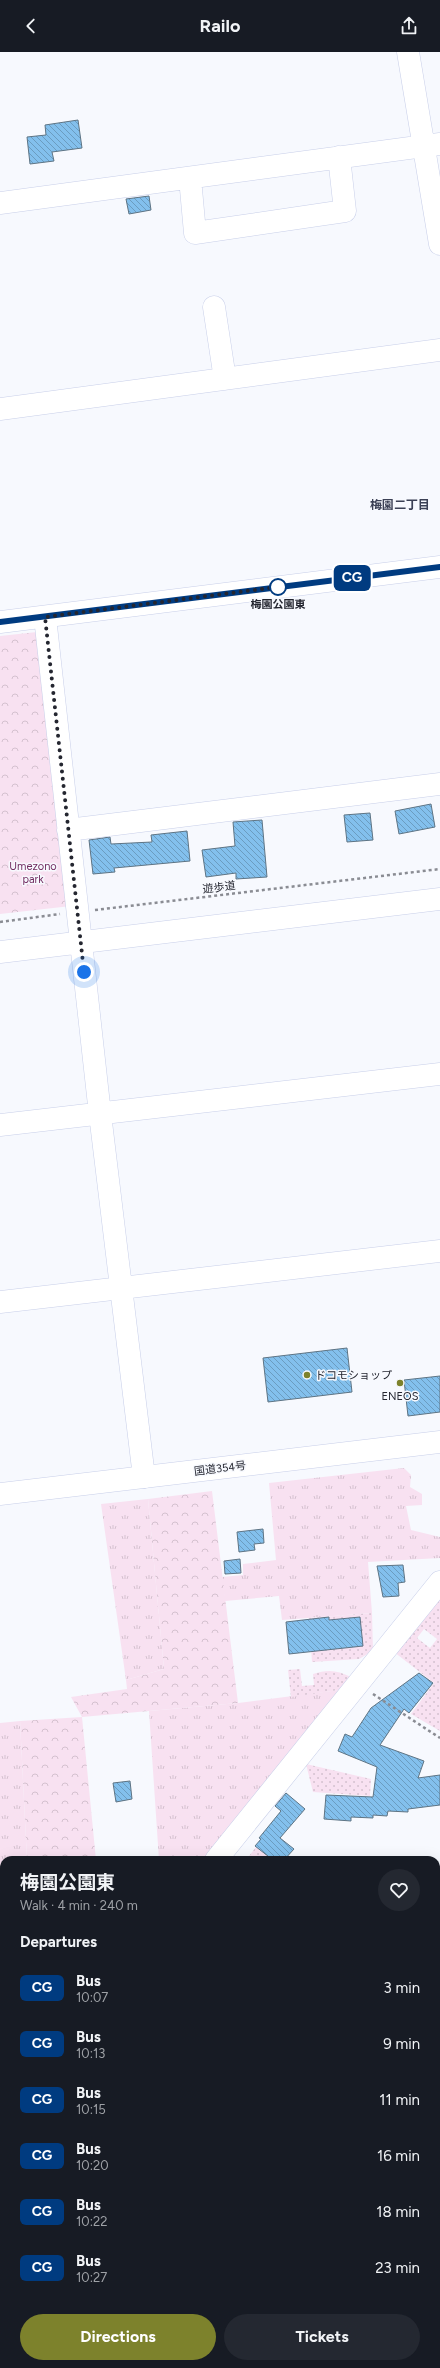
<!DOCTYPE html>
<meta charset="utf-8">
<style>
body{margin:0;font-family:Figtree,"Noto Sans JP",sans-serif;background:#242831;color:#f1f3f6;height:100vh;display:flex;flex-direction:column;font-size:15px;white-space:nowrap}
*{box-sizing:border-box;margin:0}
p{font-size:13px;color:#9ea1a6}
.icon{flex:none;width:22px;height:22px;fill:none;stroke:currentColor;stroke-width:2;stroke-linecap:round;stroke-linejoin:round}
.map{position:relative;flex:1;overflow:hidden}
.details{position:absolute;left:0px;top:1804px;width:440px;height:512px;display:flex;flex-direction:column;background:#171b24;border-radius:12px 12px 0 0;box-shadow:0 4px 16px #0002}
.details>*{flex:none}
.badge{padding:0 8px;border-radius:6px;font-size:14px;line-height:26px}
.you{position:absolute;width:20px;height:20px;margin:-10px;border:3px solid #fff;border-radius:50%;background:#1a73e8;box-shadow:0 0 0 6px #1a73e833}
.map>.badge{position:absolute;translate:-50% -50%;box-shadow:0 0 0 2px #fff}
h2{padding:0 20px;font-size:15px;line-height:36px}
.round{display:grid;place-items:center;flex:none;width:42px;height:42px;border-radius:21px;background:#242831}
.summary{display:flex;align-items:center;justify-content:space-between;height:68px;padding:0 20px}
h1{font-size:19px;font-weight:700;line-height:30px}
.action{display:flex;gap:8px;margin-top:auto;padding:8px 20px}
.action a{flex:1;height:46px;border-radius:24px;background:#7d822c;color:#fff;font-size:16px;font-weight:700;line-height:46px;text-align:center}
.action a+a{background:#242831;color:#f1f3f6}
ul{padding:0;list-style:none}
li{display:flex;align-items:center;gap:12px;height:56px;padding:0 20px}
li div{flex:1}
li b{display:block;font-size:15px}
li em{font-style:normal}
li .badge{min-width:44px;font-weight:700;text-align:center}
header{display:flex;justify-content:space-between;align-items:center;height:52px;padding:0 20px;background:#171b24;font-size:18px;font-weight:700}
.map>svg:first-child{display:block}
.grass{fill:url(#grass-tufts)}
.forest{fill:url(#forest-crowns)}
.garden{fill:url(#garden-dots);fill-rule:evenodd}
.building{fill:url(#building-back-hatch);stroke:#5e7484}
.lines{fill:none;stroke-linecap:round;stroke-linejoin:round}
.minor-casing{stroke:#c8cfe9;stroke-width:23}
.highway-casing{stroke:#c8cfe9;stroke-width:23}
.path{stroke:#8a8c93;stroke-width:2.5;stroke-dasharray:3 3;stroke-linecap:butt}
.minor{stroke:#fff;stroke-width:22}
.highway{stroke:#fff;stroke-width:22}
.line-casing{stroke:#fff;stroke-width:9}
.line{stroke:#003b80;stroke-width:6}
.walk{stroke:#242630;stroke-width:4;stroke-dasharray:0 7.2}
.stop-dot{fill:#fff;stroke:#003b80;stroke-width:2}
.poi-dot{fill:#7d822c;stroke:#f7f9fe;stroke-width:1.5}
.labels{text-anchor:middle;stroke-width:3;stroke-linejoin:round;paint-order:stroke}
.stop-label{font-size:11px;font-weight:bold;fill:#242630;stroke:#f7f9fe}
.park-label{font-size:11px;fill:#712b60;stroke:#f7f9fe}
.street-label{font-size:11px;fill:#242630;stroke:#f7f9fe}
.poi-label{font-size:11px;fill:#242630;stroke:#f7f9fe;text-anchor:start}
.neighbourhood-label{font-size:12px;font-weight:bold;fill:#3b4055;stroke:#f7f9fe}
</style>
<header><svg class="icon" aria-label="back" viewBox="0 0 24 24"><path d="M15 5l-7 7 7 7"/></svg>Railo<svg class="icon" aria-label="share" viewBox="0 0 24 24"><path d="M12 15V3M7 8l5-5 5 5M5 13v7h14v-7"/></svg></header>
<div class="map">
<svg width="440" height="2316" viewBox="0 0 440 2316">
<defs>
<pattern id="grass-tufts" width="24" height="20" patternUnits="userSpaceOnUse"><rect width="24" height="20" fill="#f8e1f1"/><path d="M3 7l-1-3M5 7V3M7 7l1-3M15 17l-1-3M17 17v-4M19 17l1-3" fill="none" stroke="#d4c1cf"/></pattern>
<pattern id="forest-crowns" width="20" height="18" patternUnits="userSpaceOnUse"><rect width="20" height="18" fill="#f8e1f1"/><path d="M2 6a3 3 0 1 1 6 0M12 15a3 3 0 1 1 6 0" fill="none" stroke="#d4c1cf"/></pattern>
<pattern id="garden-dots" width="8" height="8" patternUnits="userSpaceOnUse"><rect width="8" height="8" fill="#f8e1f1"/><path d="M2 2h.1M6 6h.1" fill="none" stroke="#d4c1cf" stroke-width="1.8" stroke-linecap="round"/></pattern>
<pattern id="building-back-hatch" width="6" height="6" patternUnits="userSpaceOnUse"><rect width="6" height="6" fill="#83c0ed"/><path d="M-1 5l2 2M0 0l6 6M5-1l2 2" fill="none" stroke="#6b9cc0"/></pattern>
</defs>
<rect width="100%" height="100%" fill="#f7f9fe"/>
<path class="grass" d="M404 1416 411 1423 410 1435 422 1442V1453L406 1454 411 1478 440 1485V1506L368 1510 372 1561 282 1568 279 1544 225 1549 222 1525 243 1523V1512L276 1508 269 1431Z
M148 1447 164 1617 126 1628 101 1452Z
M339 1638 208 1808H159L149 1659 238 1651Z
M20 1669 27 1808H4V1886L0 1887V1671Z
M440 1905V1987H436V1906Z
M152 2312H209V2316H153Z"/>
<path class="forest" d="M37 580 71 854 0 862V584Z
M212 1439 238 1651 82 1665 96 1808H27L20 1669 82 1665 71 1645 127 1637 126 1628 164 1617 148 1447Z
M436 1987H440V2079H436Z
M4 2084V2133L0 2134V2089Z"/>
<path class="garden" d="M440 1542V1679L411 1662 434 1631 394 1600ZM424 1577 437 1587 430 1596 417 1586Z
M372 1561 373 1599 359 1607 312 1610 309 1566Z
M300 1617 302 1634 314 1633 313 1622C328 1617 337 1618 351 1625L339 1638 291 1645 288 1618Z
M306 1712 371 1727 370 1744 313 1740Z
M256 1795 273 1808H246Z"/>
<path class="building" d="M78 68 82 96 52 100 54 109 30 112 27 85 46 83 45 73Z
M149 144 151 158 129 162 126 147Z
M431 752 435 775 399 782 395 759Z
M370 761 373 788 347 790 344 763Z
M262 768 267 825 236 827V821L206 825 202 798 235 794 233 770Z
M187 779 190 809 114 816 115 820 93 822 89 788 110 785 111 792 152 790 151 783Z
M347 1296 352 1340 268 1350 263 1306Z
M440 1324V1360L408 1364 404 1328Z
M263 1477 264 1491 254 1492 255 1498 239 1500 237 1480Z
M240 1507 241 1521 225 1522 224 1509Z
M403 1513 405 1530 398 1531 399 1544 383 1545 377 1514Z
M329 1565V1568L360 1565 363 1594 289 1602 286 1570Z
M419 1621 433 1631 409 1661 404 1657 380 1693 424 1709 418 1726 440 1723V1753L408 1757V1760L388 1759 387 1764 373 1763V1766L351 1765V1769L324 1767 326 1743 373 1745 377 1715 338 1699 345 1682 352 1685 371 1656Z
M130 1729 132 1747 116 1750 113 1731Z
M286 1741 305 1757 280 1786 294 1797 284 1808H273L255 1794 261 1787 259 1786 281 1759 275 1754Z"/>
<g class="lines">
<defs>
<path id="minor" d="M408 0 440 192
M190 126 195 181 345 159 339 105
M0 151 440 92
M214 255 225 327
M0 357 440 298
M45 565 100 1062 144 1425
M0 570 440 515
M68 778 440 732
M0 900 440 847
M0 1073 440 1022
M0 1250 440 1199
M216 1808 440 1530
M436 1848 440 1847
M0 1897 4 1896
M0 2076 4 2071
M436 2308H440
M74 2312V2316
M367 2316 403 2312"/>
<path id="highway" d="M0 1442 440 1390"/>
</defs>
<use href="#minor" class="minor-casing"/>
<use href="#highway" class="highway-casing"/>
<path class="path" d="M95 858 440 817
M0 870 60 862
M373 1642 440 1686"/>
<use href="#minor" class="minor"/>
<use href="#highway" class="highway"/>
</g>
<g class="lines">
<defs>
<path id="line" d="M0 570 440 515"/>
</defs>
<use href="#line" class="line-casing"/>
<use href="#line" class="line"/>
<path class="walk" d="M84 920 45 565 285 534 278 535"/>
</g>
<circle class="stop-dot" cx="278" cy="535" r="8"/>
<g class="poi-dot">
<circle cx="307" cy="1323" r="4"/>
<circle cx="400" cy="1331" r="4"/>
</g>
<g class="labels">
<g class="stop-label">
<text x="278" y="556">梅園公園東</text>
</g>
<g class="park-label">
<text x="33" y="818">Umezono<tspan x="33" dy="13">park</tspan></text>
</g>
<g class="street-label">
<text transform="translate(219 835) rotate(-7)" y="4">遊歩道</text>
<text transform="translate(220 1416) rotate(-7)" y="4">国道354号</text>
</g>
<g class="poi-label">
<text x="315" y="1327">ドコモショップ</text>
<text x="400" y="1348" text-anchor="middle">ENEOS</text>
</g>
<g class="neighbourhood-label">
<text x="400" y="457">梅園二丁目</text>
</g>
</g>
</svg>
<div class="you" style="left:84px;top:920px"></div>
<b class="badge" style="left:352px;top:526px;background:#003b80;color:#fff">CG</b>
<section class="details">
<div class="summary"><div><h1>梅園公園東</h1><p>Walk · 4 min · 240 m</p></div><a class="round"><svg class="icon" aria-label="heart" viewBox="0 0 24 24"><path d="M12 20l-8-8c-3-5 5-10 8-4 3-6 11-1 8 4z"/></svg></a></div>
<h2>Departures</h2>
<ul>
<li><span class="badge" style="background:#003b80;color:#fff">CG</span><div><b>Bus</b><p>10:07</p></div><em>3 min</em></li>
<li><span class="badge" style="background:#003b80;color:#fff">CG</span><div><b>Bus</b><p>10:13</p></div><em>9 min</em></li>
<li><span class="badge" style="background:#003b80;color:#fff">CG</span><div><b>Bus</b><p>10:15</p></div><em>11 min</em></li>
<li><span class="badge" style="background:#003b80;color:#fff">CG</span><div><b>Bus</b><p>10:20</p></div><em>16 min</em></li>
<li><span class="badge" style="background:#003b80;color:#fff">CG</span><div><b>Bus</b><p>10:22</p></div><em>18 min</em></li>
<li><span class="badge" style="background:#003b80;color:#fff">CG</span><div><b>Bus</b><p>10:27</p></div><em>23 min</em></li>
</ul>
<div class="action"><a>Directions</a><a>Tickets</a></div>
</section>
</div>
